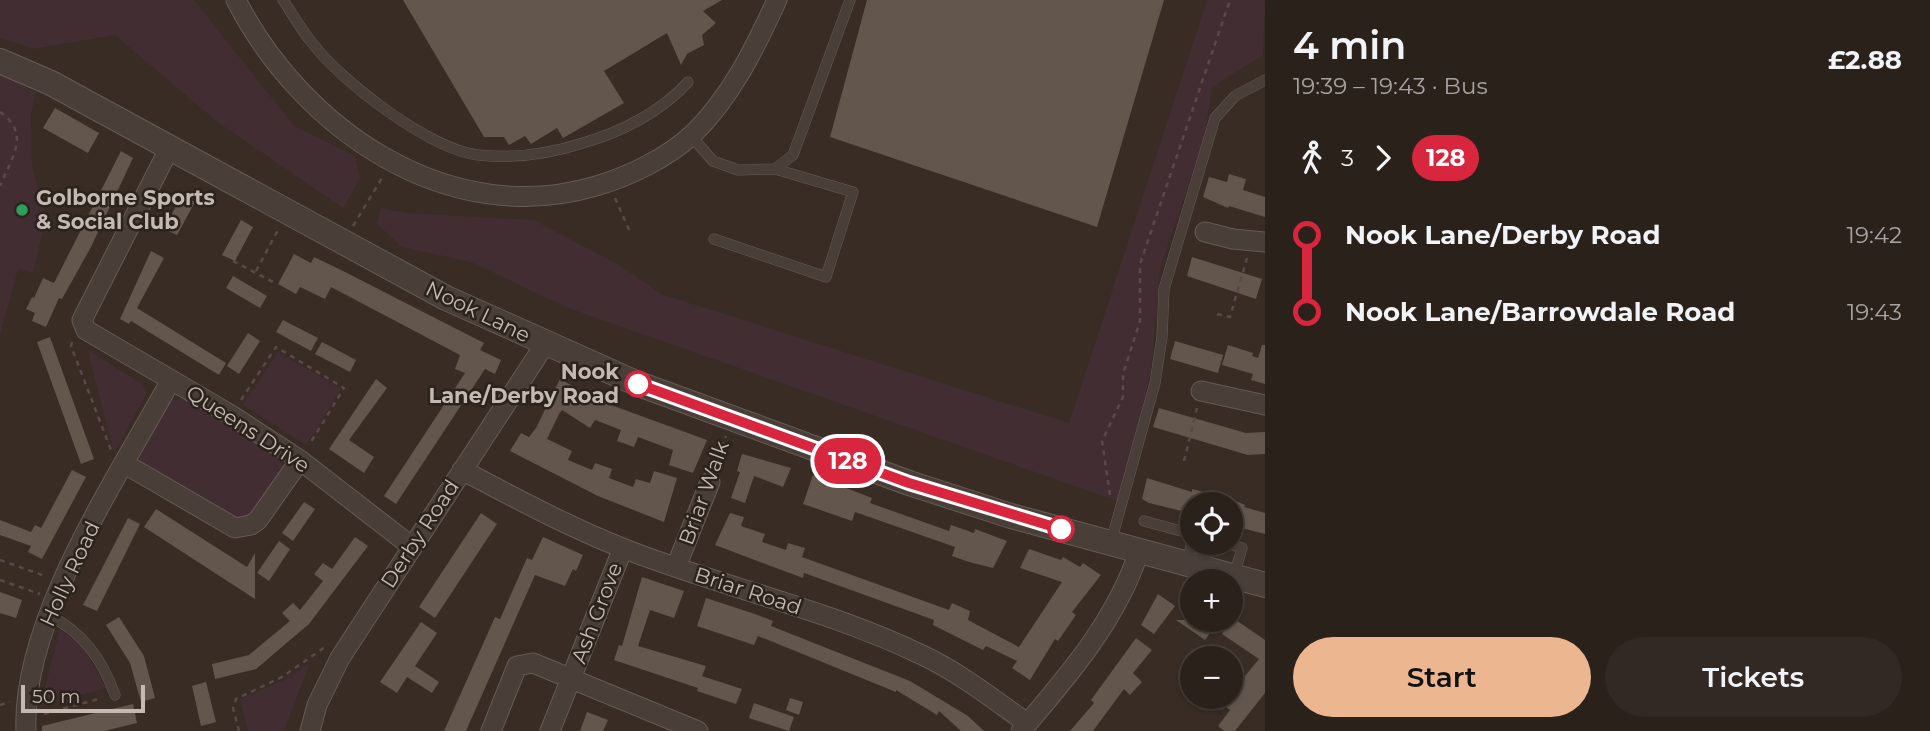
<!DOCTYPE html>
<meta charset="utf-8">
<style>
body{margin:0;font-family:Montserrat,sans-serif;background:#322924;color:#f1f3f6;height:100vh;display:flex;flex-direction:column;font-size:26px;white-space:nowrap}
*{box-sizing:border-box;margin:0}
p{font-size:23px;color:#a5a3a3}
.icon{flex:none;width:38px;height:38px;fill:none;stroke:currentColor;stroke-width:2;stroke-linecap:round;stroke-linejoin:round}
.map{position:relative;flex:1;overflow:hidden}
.sheet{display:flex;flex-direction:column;background:#2a211b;width:665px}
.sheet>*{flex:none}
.badge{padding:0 14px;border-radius:23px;font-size:24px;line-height:46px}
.fabs{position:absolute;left:1180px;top:492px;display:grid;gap:14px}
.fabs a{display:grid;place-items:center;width:63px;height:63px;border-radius:50%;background:#2a211b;box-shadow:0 2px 5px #0004,0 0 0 2px #463e3a;font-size:35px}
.scale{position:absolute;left:21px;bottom:18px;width:124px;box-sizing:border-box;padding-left:7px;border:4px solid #c4bab3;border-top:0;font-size:19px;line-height:24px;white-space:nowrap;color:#c4bab3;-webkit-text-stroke:5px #2d231d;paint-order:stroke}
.map>.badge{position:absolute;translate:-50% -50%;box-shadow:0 0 0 4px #fff}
.legs{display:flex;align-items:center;gap:10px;height:77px;padding:0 28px;font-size:23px}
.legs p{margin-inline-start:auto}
.summary{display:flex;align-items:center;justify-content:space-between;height:119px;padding:0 28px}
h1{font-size:38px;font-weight:600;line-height:52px}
.button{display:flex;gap:14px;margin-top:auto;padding:14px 28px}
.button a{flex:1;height:80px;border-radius:42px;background:#ecb690;color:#111;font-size:28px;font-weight:600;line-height:80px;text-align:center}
.button a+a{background:#322924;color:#f1f3f6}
ul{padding:0 28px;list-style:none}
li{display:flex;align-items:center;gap:24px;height:77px;font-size:26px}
li i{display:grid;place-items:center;width:10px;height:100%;margin:0 9px;background:currentColor}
li i::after{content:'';width:18px;height:18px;margin:-9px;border:5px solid;border-radius:50%;background:#2a211b}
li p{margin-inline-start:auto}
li:first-child i{background:linear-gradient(#0000 50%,currentColor 0)}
li:last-child i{background:linear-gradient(currentColor 50%,#0000 0)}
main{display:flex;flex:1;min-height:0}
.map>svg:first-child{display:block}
.green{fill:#422d33}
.building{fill:#63564d}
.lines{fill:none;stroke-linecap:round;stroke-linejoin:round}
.service-casing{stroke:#665c56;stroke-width:11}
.minor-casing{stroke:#665c56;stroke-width:21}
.tertiary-casing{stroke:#665c56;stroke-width:26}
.path{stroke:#5a494a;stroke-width:2.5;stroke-dasharray:5 5;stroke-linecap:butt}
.service{stroke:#493e38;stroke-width:10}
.minor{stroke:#493e38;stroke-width:19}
.tertiary{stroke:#493e38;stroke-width:24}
.line-1-casing{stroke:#fff;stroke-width:16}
.line-1{stroke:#d7263d;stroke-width:10}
.leisure-dot{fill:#2e9e5b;stroke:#2d231d;stroke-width:2.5}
.stop-1-dot{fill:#fff;stroke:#d7263d;stroke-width:3.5}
.labels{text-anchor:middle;stroke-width:5;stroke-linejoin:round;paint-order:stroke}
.poi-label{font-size:21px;font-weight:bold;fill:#c4bab3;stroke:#2d231d;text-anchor:start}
.street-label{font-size:21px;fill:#c4bab3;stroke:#2d231d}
.stop-label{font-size:21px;font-weight:bold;fill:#c4bab3;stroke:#2d231d;text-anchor:end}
</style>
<main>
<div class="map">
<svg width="1265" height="731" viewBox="0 0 1265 731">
<rect width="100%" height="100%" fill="#382c24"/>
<path class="green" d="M0 0H194L294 126 355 156 360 179 343 208 216 121 115 35 34 49 0 38Z
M1207 0H1265L1263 55 1212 87 1205 135 1160 269 1152 362 1123 503 568 308 471 262 402 247 377 224 381 208 407 213 534 220 621 266 661 294 1069 423Z
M0 74 36 92 31 114 32 166 46 219 33 273 18 269 0 335Z
M87 349 142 384 147 393 114 453Z
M278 352 341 389 306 445 243 405Z
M187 397 281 458 283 473 252 518 237 521 142 466 138 453 170 401Z
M60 629 84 648 106 688 40 706Z
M310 662 284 731H248L240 699 286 679Z"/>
<path class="building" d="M403 0H722L703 11 716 23 702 35 704 45 687 54 681 65 667 33 604 71 624 103 563 138 557 128 531 144 525 136 509 145 504 137H484Z
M867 0H1164L1097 227 830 137Z
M55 108 99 133 88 153 43 128Z
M121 151 133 158 91 247 62 299 59 298 46 327 32 321 35 313 26 309 32 297 34 298 43 278 54 283Z
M1229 174 1246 179 1243 190 1265 197V217L1229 206 1228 208 1203 197 1209 177 1227 182Z
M182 195 195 202 177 235 164 229Z
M241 220 253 227 235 261 222 255Z
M151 251 164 258 137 308 226 363 219 375 131 321 129 324 120 319Z
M294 254 311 263 314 257 343 271 484 343 480 350 501 360 495 374 485 369 396 504 384 496 465 373 455 369 460 355 331 287 325 299 300 287 296 294 278 284Z
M1192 257 1262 279 1256 299 1187 276Z
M233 276 267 296 260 308 226 288Z
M283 320 318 338 311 351 276 332Z
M248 333 260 341 239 374 227 366Z
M50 337 94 459 81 464 37 342Z
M1175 341 1223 355 1218 373 1170 359Z
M322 342 356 360 350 372 315 354Z
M1228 345 1253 353 1252 356 1258 358 1262 345H1265V384L1251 380 1253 374 1222 365Z
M376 379 387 388 349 440 374 457 364 473 329 449Z
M560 379 600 401 707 440 693 473 669 465 673 450 638 437 634 447 617 441 621 430 595 420 590 428 562 410 559 414 547 439 572 451 568 460 592 470 595 463 612 469 609 478 633 487 636 479 650 483 654 471 677 478 664 522 598 496 510 451 521 433 529 437 536 428Z
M1159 408 1246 433 1265 432V454L1248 455 1153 427Z
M742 454 791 468 783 487 754 476 745 503 731 498 740 472 737 471Z
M72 470 86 477 42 559 28 552 31 546 0 535V520L31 532 35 525 41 528Z
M813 475 872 498 870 503 949 531 951 525 974 533 975 529 1007 541 993 568 969 562 952 556 955 547 855 512 852 521 803 504Z
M1147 478 1192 492V489L1231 499 1245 505 1244 507 1265 513V534L1230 525V504H1192V512H1186L1149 503 1142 499Z
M304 502 315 509 293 541 282 533Z
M156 509 247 567 255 553V599L144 527Z
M481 513 497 524 435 618 419 607Z
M730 513 744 517 741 526 765 534 762 542 786 550 788 543 805 548 802 557 949 610 952 603 970 611 968 620 1019 647 1062 582 1020 568 1029 549 1061 560 1063 557 1080 567 1083 563 1101 575 1072 612 1076 615 1058 641 1055 639 1030 680 1012 668 1017 661 986 646 983 650 933 625 934 620 804 573 803 578 715 545Z
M128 518 140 524 97 611 83 605Z
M355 537 368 546 309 624 256 669 215 679 212 664 249 655 290 621 282 613 293 603 300 610 323 581 314 574 323 563 332 569Z
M543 537 583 555 576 571 573 569 565 586 535 575 466 731H444L495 617 500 619 527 558 532 560Z
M279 541 290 549 269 581 257 573Z
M642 577 684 591 674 618 650 610 638 646 706 666 702 676 742 689 736 704 697 691 698 688 614 660 619 645 622 646Z
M0 592 22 600 16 618 0 613Z
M1158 594 1175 606 1154 634 1141 625Z
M706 598 755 614 773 621 771 626 910 681 968 716 984 731H961L939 711 937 715 896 690V692L758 636 754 645 697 626Z
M119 617 144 656 155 698 141 702 130 663 106 625Z
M1233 618 1265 640V693L1235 731H1224L1218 726 1230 710 1222 704 1259 659 1222 634Z
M1176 620H1219L1205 640Z
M421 622 437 633 415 666 439 682 432 693 407 677 397 693 380 682Z
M1136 638 1152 650 1133 673 1142 682 1130 695 1124 689 1093 731H1070L1094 703 1091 700Z
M206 682 216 722 201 726 192 686Z
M790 698 803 702 799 715 786 710Z
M754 703 794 717 789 731 749 718Z
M133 704 137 723 104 731H42V726Z
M587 712 608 720 603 731H580Z"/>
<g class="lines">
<defs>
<path id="service" d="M283 0C293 15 302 31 313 44 342 82 431 150 478 155 514 159 549 154 583 143 621 132 661 112 688 82
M691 136 713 161 738 170 775 169 793 155 850 0
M714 239 826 277 853 192 775 169
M1144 521 1192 534
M1111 542 1155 383 1162 337 1164 289 1215 118 1235 96 1265 80
M1224 542 1242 548 1234 576
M1187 562 1192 542
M48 615C83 632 102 659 115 695"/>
<path id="minor" d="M236 0C302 129 448 230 596 186 630 176 667 158 693 134 731 97 755 48 777 0
M170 147 82 320 86 330 231 415 300 460 411 546
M1205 232 1233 239 1265 242
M1201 391 1265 405
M125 464 235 528 251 525 258 520 300 460
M462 470C515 498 569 527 625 549 722 587 826 609 920 654 959 672 993 699 1027 723
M676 567 710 482
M26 731C21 620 118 477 171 380
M310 731 317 705 340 658 545 344
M491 731 517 666 533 663 698 731
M550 731 623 548
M1021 731C1067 677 1117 620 1139 551"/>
<path id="tertiary" d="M0 61 51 83 446 298 636 383 909 483 1011 516 1265 585"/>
</defs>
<use href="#service" class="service-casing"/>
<use href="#minor" class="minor-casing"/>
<use href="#tertiary" class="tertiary-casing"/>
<path class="path" d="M0 112C31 134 12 157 0 186
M615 198 630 232
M353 226 382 178
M233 261 273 282
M256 271 278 230
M1217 314 1230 317 1247 258
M72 342 71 346 111 450
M241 400 276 347 344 388 309 445
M1184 461 1197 408
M715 466 726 436
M1110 495 1102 441 1123 397V374L1140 321V264L1230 0
M0 560 45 576
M0 580 40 594
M0 705 10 702
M44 714 102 698
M239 731 233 708 236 699 282 677 325 647"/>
<use href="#service" class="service"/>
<use href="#minor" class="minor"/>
<use href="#tertiary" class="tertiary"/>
</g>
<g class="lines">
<defs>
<path id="line-1" d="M638 384 909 483 1061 529"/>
</defs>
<use href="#line-1" class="line-1-casing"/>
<use href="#line-1" class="line-1"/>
</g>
<circle class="leisure-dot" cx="22" cy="210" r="7"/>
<g class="stop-1-dot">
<circle cx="638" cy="384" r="12"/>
<circle cx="1061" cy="529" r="12"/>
</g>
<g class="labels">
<g class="poi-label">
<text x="36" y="205">Golborne Sports<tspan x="36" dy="24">&amp; Social Club</tspan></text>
</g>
<g class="street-label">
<text transform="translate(478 312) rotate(26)" y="7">Nook Lane</text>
<text transform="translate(248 429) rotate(33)" y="7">Queens Drive</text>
<text transform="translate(704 493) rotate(-70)" y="7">Briar Walk</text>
<text transform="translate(420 534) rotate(-57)" y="7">Derby Road</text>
<text transform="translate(70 574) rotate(-65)" y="7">Holly Road</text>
<text transform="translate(748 591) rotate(18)" y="7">Briar Road</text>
<text transform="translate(597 613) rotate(-69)" y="7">Ash Grove</text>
</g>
<g class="stop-label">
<text x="619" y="379">Nook<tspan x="619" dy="24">Lane/Derby Road</tspan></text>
</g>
</g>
</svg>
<div class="fabs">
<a><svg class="icon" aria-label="locate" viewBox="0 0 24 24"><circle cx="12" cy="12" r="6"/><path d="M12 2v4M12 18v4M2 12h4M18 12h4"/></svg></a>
<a>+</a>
<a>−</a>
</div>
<div class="scale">50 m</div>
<b class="badge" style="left:848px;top:461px;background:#d7263d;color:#fff">128</b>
</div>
<section class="sheet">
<div class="summary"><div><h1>4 min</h1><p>19:39 – 19:43 · Bus</p></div><b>£2.88</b></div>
<div class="legs"><svg class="icon" aria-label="walk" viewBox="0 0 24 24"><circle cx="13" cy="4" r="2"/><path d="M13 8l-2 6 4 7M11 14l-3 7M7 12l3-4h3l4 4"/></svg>3<svg class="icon" aria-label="forward" viewBox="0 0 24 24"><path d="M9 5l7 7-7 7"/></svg><b class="badge" style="background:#d7263d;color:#fff">128</b></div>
<ul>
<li><i style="color:#d7263d"></i><b>Nook Lane/Derby Road</b><p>19:42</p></li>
<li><i style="color:#d7263d"></i><b>Nook Lane/Barrowdale Road</b><p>19:43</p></li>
</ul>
<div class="button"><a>Start</a><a>Tickets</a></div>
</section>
</main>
